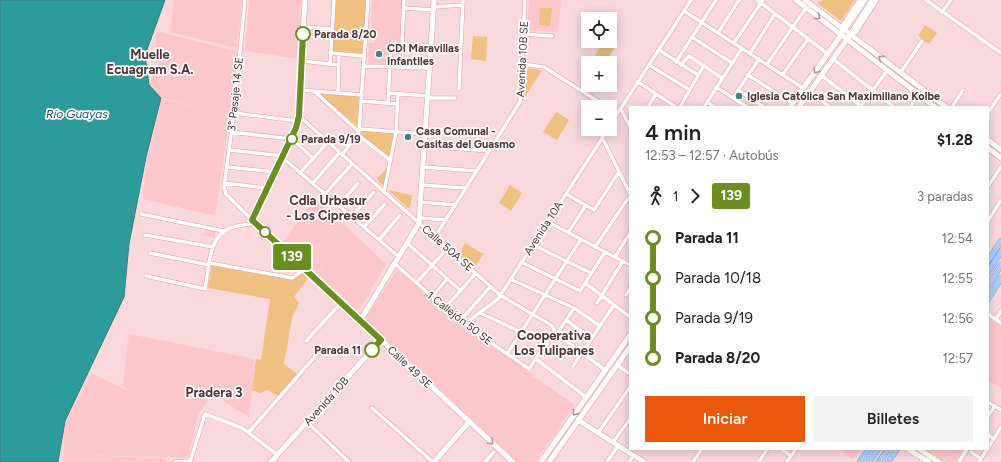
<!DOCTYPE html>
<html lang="es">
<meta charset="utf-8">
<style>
body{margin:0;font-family:Figtree,sans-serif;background:#f2f2f2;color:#202124;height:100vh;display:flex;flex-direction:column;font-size:15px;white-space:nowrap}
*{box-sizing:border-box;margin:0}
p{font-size:13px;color:#757577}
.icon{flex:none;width:22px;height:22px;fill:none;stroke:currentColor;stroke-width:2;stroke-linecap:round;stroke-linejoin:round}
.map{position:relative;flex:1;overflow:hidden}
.panel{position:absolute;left:629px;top:106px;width:360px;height:344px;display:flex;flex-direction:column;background:#fff;border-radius:0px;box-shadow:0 2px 10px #0003}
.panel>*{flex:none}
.badge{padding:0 8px;border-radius:3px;font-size:14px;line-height:26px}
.tools{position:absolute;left:581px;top:12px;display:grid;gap:8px}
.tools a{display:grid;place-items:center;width:36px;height:36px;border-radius:0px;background:#fff;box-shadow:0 2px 10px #0003;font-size:20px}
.map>.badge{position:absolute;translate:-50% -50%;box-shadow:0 0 0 2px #fff}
.legs{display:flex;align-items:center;gap:6px;height:44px;padding:0 16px;font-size:13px}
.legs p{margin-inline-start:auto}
.head{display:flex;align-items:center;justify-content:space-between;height:68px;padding:0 16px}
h1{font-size:22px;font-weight:600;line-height:30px}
.action{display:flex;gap:8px;margin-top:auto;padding:8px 16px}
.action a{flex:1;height:46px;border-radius:0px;background:#ea580c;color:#fff;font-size:16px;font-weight:600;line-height:46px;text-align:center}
.action a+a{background:#f2f2f2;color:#202124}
ul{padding:0 16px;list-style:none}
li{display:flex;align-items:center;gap:14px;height:40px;font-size:15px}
li i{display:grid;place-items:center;width:6px;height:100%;margin:0 5px;background:currentColor}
li i::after{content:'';width:10px;height:10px;margin:-5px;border:3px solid;border-radius:50%;background:#fff}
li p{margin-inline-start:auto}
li:first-child i{background:linear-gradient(#0000 50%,currentColor 0)}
li:last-child i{background:linear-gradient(currentColor 50%,#0000 0)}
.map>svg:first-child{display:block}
.built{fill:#fcc7ca}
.green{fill:#eec081}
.water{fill:#2c9b9a;stroke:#377c7c}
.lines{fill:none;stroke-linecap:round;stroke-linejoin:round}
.street-casing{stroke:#e79ba1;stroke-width:4.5}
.secondary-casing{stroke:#e79ba1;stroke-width:6}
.primary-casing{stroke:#6682b4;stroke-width:6}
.street{stroke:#fff;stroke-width:3.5}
.secondary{stroke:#fff;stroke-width:5}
.primary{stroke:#a9cefb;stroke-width:5.5}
.oneway{stroke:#a8989a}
.line-1-casing{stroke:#fff;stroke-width:9}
.line-1{stroke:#6b8e23;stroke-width:6}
.stop-1-dot{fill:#fff;stroke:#6b8e23;stroke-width:2}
.poi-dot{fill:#3d8685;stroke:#fff;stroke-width:1.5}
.labels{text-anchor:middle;stroke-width:3.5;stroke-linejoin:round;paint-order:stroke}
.stop-label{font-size:11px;font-weight:bold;fill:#523235;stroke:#fff;text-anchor:start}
.poi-label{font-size:11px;font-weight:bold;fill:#523235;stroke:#fff;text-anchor:start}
.street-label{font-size:11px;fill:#523235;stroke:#fff}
.water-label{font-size:12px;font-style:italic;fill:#1f5a59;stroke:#fff}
.quarter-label{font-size:13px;font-weight:bold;fill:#523235;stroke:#fff}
</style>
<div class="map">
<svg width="1001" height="462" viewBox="0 0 1001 462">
<rect width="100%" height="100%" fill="#f9d9db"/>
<path class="built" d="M174 0H242L237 48 170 32Z
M249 0H301L298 59 245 51Z
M372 0H403L401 40H391L390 67 368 65 369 43H374L375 32 371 31Z
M529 0H561L558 32 527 30Z
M156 31 239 52 230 114 148 95 155 58Z
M747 98 761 107H748L743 104Z
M162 99 230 114 215 216 143 199 147 154H149Z
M315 197 386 264 358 311 317 273 343 244 317 272 283 242Z
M205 228 216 231 214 238 204 235Z
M397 270 455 320 444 333 456 320 533 375 529 381 533 376 575 405 535 462H516L416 366 364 320Z
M988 318 1001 326V388L988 380Z
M129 334 255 359 249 417 212 394 198 415 188 458 82 455 166 459V462H64L63 429 91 373 130 392 123 386Z
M839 449H860L853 459Z
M925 449H963L955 462H946Z"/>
<path class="green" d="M336 0H367L363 54 332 51Z
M824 0H855L841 21 817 3Z
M540 8H552L550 26 539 25Z
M925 25 937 33 929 44 918 36Z
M473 36 487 37 486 61 471 59Z
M604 41 615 47 605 63H599L593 59Z
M523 68 542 70 522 102Z
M317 92 359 96 357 126Z
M556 112 569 120 557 140 543 132Z
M361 130 394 133 390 158 360 135Z
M387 168 384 187 377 179Z
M510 185 522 193 511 211 499 203Z
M388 190 412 195 410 207 408 208Z
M465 243 483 254 474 269 459 255Z
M212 264 292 278 303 271 309 277 294 297 299 303 292 318 284 364 297 374 278 396 267 390 260 393 252 390 256 359 261 360 270 299 208 288Z"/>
<path class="water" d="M0 0H165L145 55 149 85 161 98 146 157 129 244 124 297 65 421 58 462H0Z"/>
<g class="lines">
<defs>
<path id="street" d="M245 0 234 113 224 187 226 194 252 220
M757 0 828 54
M926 0 1001 53
M433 7 463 5
M404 8 433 10
M684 11 803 88
M942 12 951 0
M304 27 332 29
M718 33 739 0
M523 34 552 36
M692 37 732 63
M402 43 404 0
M734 43 763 0
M659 50 698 75
M330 53 364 56
M750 53 775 14
M833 59 894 107
M302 61 338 65
M676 62 716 0
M330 64 334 0
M522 64 544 67 607 107
M767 64 806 8
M649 65 690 90
M681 65 689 56 722 78
M364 66 430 68
M901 72 922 41
M783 74 808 39
M748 75 792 103
M821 75 862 107
M638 82 676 107
M716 87 747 107
M459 89 463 0
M300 90 362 95
M738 90 764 107
M314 91 359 132
M809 92 830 107
M338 93 339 54
M389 93 429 96
M429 98H455
M733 98 759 59
M362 101 397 104
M707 102 715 107
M388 103 391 44 432 46
M648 107 656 94
M680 107 703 67
M704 107 742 48
M860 107 887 71
M910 107 919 95
M952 107 963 90
M610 109 617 114
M621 109 630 127
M234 113 298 121
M988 113 1000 95
M299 116 500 295 551 325 557 334 605 370
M610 125 691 0
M360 129 426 134
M231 132 292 139 313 158
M358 135 390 160
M602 137 630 194
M425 146 489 151
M229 150 284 156
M342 155 359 132 368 0
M283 158 398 256
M227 167 276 172
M423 167 477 171
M300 173 328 142
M224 183 267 188
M313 183 340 152
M421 185 465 188
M988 186 1001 167
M384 192 396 132 398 94
M325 194 352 164
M566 194 594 210 619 172
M420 202 455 205
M339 205 358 183
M141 214 223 231
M352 216 374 192
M419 218 446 220
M988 221 1001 200
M548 222 630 265
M364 227 385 204
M568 233 586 205
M145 235 213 247
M435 237 520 102 525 0
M379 240 400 215
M407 243 460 290
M533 245 591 273
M595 247 627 200 630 198
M150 253 209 265
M615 257 630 233
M521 262 580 291 605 252
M210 263 292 278 305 269
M394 263 460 321 529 369 554 331
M146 276 205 289C209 269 208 236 230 228 238 225 247 225 255 223
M510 279 574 308 600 326
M416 283 448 248
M585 283 630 317
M626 295 630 288
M432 297 447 279
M597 303 623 261
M445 308 476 273
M480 313 547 344
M988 314 1001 323
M996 319 1001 311
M470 320 498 299 608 129
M566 320 591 338
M460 321 491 286
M557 334 574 308
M306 341 341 303
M507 354 581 239
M536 359 586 397
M617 365 630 374
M573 366 614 305
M988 402 1001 410
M372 408 433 462
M988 416 995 406
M307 422 349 462
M249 432 318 353
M598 433 630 387
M988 435 994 439
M613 442 630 419
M988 448 1001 427
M781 449 791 456
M971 452 981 459
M175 462 190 461
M190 462 205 414 242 428 278 455
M485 462 494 452
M607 462 618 446
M629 462 634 455
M693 462 702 449
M759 462 767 449
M787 462 796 449
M959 462 967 449
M979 462 987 449"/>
<path id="secondary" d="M305 0 298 121 292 139 252 220 513 462
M796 0 935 107
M805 0 946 107
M844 30 865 0
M851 34 856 31 876 0
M790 107 841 35 845 23 860 0
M799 107 850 35 872 0
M988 140 1001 150
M988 148 1001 158
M360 321 419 223 434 0
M578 420 644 462
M908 449 929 462
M919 449 939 462
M271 462 381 340
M434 462 469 422
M541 462 630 335
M549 462 630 347"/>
<path id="primary" d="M988 261 1001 241
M988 272 1001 252
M988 286 1001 265
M988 299 1001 278
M860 462 869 449
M869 462 878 449
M879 462 888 449
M888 462 897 449"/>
</defs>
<use href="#street" class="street-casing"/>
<use href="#secondary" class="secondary-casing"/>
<use href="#primary" class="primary-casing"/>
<use href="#street" class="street"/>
<use href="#secondary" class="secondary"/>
<use href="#primary" class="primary"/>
</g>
<defs><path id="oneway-chevron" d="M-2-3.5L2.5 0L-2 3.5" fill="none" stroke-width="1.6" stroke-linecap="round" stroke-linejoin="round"/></defs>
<g class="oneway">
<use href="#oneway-chevron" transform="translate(818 17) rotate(38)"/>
<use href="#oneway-chevron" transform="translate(881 58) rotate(-143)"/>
<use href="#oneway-chevron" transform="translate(816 71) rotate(125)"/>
<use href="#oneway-chevron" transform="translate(575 413) rotate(125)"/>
<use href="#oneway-chevron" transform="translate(491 442) rotate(42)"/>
</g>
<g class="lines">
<defs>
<path id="line-1" d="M303 34 299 116 296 128 252 220 381 340 372 350"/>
</defs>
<use href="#line-1" class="line-1-casing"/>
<use href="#line-1" class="line-1"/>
</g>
<g class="stop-1-dot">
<circle cx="303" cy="34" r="7"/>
<circle cx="292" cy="139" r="5"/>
<circle cx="265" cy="232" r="5"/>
<circle cx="372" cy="350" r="7"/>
</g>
<g class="poi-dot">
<circle cx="379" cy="54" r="4"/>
<circle cx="739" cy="96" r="4"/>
<circle cx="408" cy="137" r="4"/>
</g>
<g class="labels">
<g class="stop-label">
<text x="314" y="38">Parada 8/20</text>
<text x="301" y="143">Parada 9/19</text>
<text x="361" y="354" text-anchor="end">Parada 11</text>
</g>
<g class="poi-label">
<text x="387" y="52">CDI Maravillas<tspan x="387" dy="13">Infantiles</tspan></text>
<text x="747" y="100">Iglesia Católica San Maximiliano Kolbe</text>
<text x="416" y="135">Casa Comunal -<tspan x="416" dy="13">Casitas del Guasmo</tspan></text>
</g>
<g class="street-label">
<text transform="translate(522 59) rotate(-87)" y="4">Avenida 10B SE</text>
<text transform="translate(235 94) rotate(-84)" y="4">3° Pasaje 14 SE</text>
<text transform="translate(543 228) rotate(-57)" y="4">Avenida 10A</text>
<text transform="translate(448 248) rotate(41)" y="4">Calle 50A SE</text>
<text transform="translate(460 318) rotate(38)" y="4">1 Callejón 50 SE</text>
<text transform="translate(410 367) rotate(43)" y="4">Calle 49 SE</text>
<text transform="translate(326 401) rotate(-48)" y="4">Avenida 10B</text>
</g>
<g class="water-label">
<text x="77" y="118">Río Guayas</text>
</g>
<g class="quarter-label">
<text x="150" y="59">Muelle<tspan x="150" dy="15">Ecuagram S.A.</tspan></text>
<text x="328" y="205">Cdla Urbasur<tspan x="328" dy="15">- Los Cipreses</tspan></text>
<text x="554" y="340">Cooperativa<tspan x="554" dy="15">Los Tulipanes</tspan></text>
<text x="214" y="397">Pradera 3</text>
</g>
</g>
</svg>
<div class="tools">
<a><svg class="icon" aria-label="locate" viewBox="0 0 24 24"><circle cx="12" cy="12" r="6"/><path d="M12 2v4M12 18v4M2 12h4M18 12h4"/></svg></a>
<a>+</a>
<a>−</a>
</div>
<b class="badge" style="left:292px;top:257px;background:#6b8e23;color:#fff">139</b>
<section class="panel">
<div class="head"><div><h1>4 min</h1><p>12:53 – 12:57 · Autobús</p></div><b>$1.28</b></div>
<div class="legs"><svg class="icon" aria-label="walk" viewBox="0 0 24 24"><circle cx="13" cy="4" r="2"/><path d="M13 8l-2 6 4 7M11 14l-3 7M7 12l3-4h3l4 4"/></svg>1<svg class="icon" aria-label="forward" viewBox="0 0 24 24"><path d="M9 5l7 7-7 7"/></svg><b class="badge" style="background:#6b8e23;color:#fff">139</b><p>3 paradas</p></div>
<ul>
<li><i style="color:#6b8e23"></i><b>Parada 11</b><p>12:54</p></li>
<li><i style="color:#6b8e23"></i><span>Parada 10/18</span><p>12:55</p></li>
<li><i style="color:#6b8e23"></i><span>Parada 9/19</span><p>12:56</p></li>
<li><i style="color:#6b8e23"></i><b>Parada 8/20</b><p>12:57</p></li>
</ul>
<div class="action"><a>Iniciar</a><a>Billetes</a></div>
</section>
</div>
